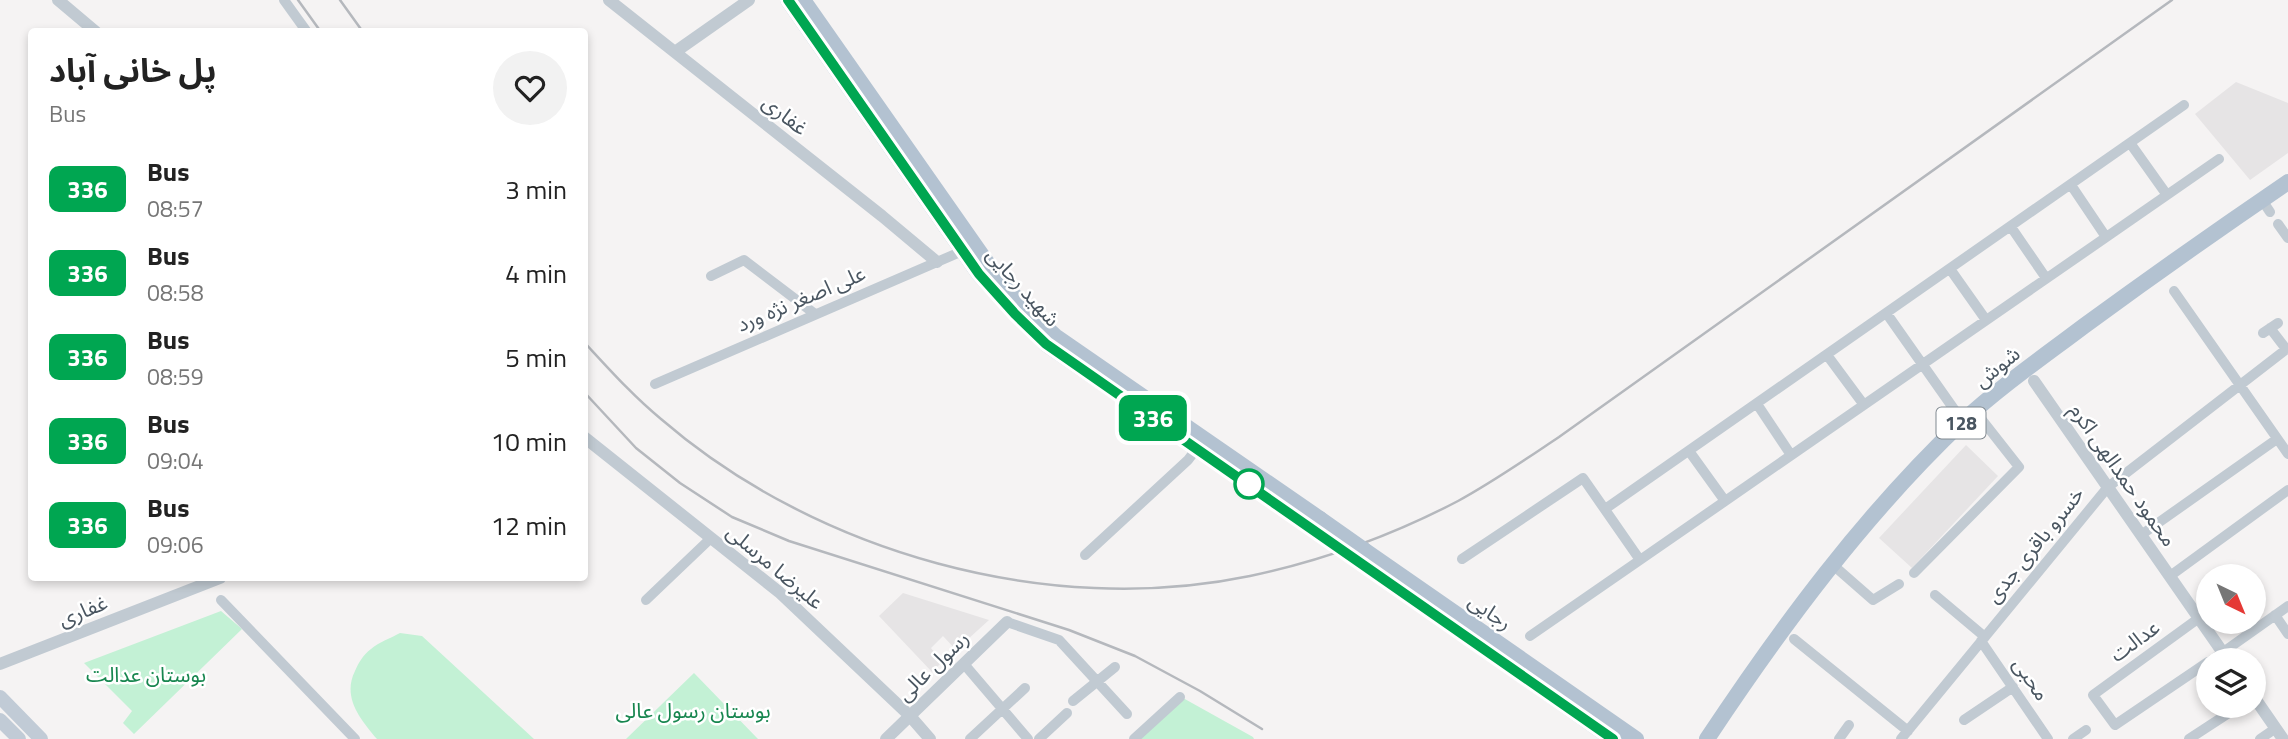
<!DOCTYPE html>
<meta charset="utf-8">
<style>
body{margin:0;font-family:"Titillium Web","Noto Sans Arabic",sans-serif;background:#f2f2f2;color:#222;height:100vh;display:flex;flex-direction:column;font-size:26px;white-space:nowrap}
*{box-sizing:border-box;margin:0}
p{font-size:23px;color:#767676}
.icon{flex:none;width:38px;height:38px;fill:none;stroke:currentColor;stroke-width:2;stroke-linecap:round;stroke-linejoin:round}
.map{position:relative;flex:1;overflow:hidden}
.sheet{position:absolute;left:28px;top:28px;width:560px;height:553px;display:flex;flex-direction:column;background:#fff;border-radius:7px;box-shadow:0 4px 10px #0003}
.sheet>*{flex:none}
.badge{padding:0 14px;border-radius:10px;font-size:24px;line-height:46px}
.needle{width:46px;rotate:137deg}
.tools{position:absolute;left:2196px;top:564px;display:grid;gap:14px}
.tools a{display:grid;place-items:center;width:70px;height:70px;border-radius:50%;background:#fff;box-shadow:0 4px 10px #0003;font-size:35px}
.map>.badge{position:absolute;translate:-50% -50%;box-shadow:0 0 0 4px #fff}
.round{display:grid;place-items:center;flex:none;width:74px;height:74px;border-radius:37px;background:#f2f2f2}
.summary{display:flex;align-items:center;justify-content:space-between;height:119px;padding:0 21px}
h1{font-size:33px;font-weight:700;line-height:52px}
ul{padding:0;list-style:none}
li{display:flex;align-items:center;gap:21px;height:84px;padding:0 21px}
li div{flex:1}
li b{display:block;font-size:26px}
li em{font-style:normal}
li .badge{min-width:77px;font-weight:700;text-align:center}
.map>svg:first-child{display:block}
.education{fill:#e6e4e5}
.green{fill:#c3f1d5}
.lines{fill:none;stroke-linecap:round;stroke-linejoin:round}
.minor{stroke:#c1cad2;stroke-width:10}
.tertiary{stroke:#c1cad2;stroke-width:12}
.secondary{stroke:#c1cbd6;stroke-width:14}
.primary{stroke:#b3c2d1;stroke-width:16}
.rail{stroke:#b5b8bd;stroke-width:2.5}
.primary-bridge{stroke:#b3c2d1;stroke-width:16}
.line-casing{stroke:#fff;stroke-width:16}
.line{stroke:#00a651;stroke-width:10}
.stop-dot{fill:#fff;stroke:#00a651;stroke-width:3.5}
.labels{text-anchor:middle;stroke-width:5;stroke-linejoin:round;paint-order:stroke}
.shield{fill:#fff;stroke:#808990;stroke-width:2}
.shield-label{font-size:19px;font-weight:bold;fill:#4a5661}
.street-label{font-size:21px;fill:#4a5661;stroke:#fff}
.park-label{font-size:21px;fill:#17864f;stroke:#fff}
</style>
<div class="map">
<svg width="2288" height="739" viewBox="0 0 2288 739">
<rect width="100%" height="100%" fill="#f5f3f3"/>
<path class="education" d="M2236 82 2288 103V153L2250 180 2195 114Z
M1966 445 1998 476 1912 568 1879 538Z
M903 593 989 620 956 650 943 636 931 648 942 662 932 672 879 616Z"/>
<path class="green" d="M221 611 242 629 134 734 123 723 132 711 84 663Z
M400 633 422 636 534 739H377C360 719 342 697 355 671 359 662 363 655 371 649 379 642 391 638 400 633Z
M694 673 758 739H626Z
M1183 698 1253 737 1254 739H1139Z"/>
<g class="lines">
<path class="minor" d="M284 0 307 32
M2130 143 2167 195
M2071 185 2106 237
M2262 200 2270 212
M2278 224 2288 238
M2011 227 2046 278
M1950 269 1986 320
M711 276 744 260 815 314
M2174 291 2288 454
M1887 314 1963 422
M2270 328 2286 349
M2263 333 2278 323
M1827 355 1864 405
M655 384 967 249
M1757 404 1791 455
M1689 451 1725 501
M1605 509 2184 105
M2141 535 2277 439
M1085 555 1188 460 1197 448
M1462 559 1583 478 1640 560 2219 159
M1833 565 1873 600 1899 584
M1914 573 2019 467 1975 411
M2170 576 2288 490
M1935 595 1985 637
M221 600 355 739
M646 600 710 539
M2275 615 2288 634
M2199 618 2093 695 2115 725 2208 662
M1007 622 1059 640 1127 714
M1530 636 1640 560
M1794 639 1908 731
M1981 641 2048 739
M2212 660 2288 606
M964 664 1028 739
M1073 701 1115 667
M1964 720 2013 687
M970 739 1025 688
M1039 739 1067 713
M1134 739 1180 697
M1839 739 1849 725
M1901 739 2108 487 2288 348
M2073 739 2086 730
M2189 739 2241 705
M2260 739 2276 728"/>
<path class="tertiary" d="M58 0 96 32
M609 0 882 216 937 262
M675 52 749 0
M2034 381 2228 660
M584 437 779 592 910 716 930 739
M0 664 220 578
M2254 697 2283 739
M886 739 1007 622"/>
<path class="secondary" d="M0 697 41 739
M0 720 19 739"/>
<path class="primary" d="M788 0 979 274 1046 344 1307 524
M803 0 997 277 1032 315 1055 336 1320 519
M1364 550 1636 739
M1351 555 1613 739
M1707 739C1782 626 1864 515 1963 421 2001 386 2043 357 2084 326 2151 277 2219 229 2288 182"/>
<path class="rail" d="M298 0 321 32
M340 0 363 32
M584 342C609 369 633 396 661 419 816 553 1048 618 1250 576 1321 561 1393 535 1458 501 1493 482 1526 459 1559 437L2172 0
M584 392 636 448 680 483 732 517 789 541 1069 630 1135 656 1200 691 1262 729"/>
<path class="primary-bridge" d="M1320 519 1364 550
M1307 524 1351 555"/>
</g>
<g class="lines">
<defs>
<path id="line" d="M788 0 979 274 1015 314 1046 344 1613 739"/>
</defs>
<use href="#line" class="line-casing"/>
<use href="#line" class="line"/>
</g>
<circle class="stop-dot" cx="1249" cy="484" r="14"/>
<g class="labels">
<rect class="shield" x="1936.5" y="407.5" width="49" height="31" rx="5"/>
<g class="shield-label">
<text x="1961" y="430">128</text>
</g>
<g class="street-label">
<text transform="translate(785 115) rotate(38)" y="7">غفاری</text>
<text transform="translate(1023 287) rotate(48)" y="7">شهید رجایی</text>
<text transform="translate(801 299) rotate(-23)" y="7">علی اصغر نژه ورد</text>
<text transform="translate(1997 367) rotate(-39)" y="7">شوش</text>
<text transform="translate(2123 475) rotate(55)" y="7">محمود حمدالهی اکرم</text>
<text transform="translate(2035 545) rotate(-51)" y="7">خسرو باقری جدی</text>
<text transform="translate(775 567) rotate(40)" y="7">علیرضا مرسلی</text>
<text transform="translate(83 611) rotate(-22)" y="7">غفاری</text>
<text transform="translate(1490 612) rotate(35)" y="7">رجایی</text>
<text transform="translate(2135 641) rotate(-36)" y="7">عدالت</text>
<text transform="translate(933 666) rotate(-44)" y="7">رسول عالی</text>
<text transform="translate(2031 679) rotate(56)" y="7">محبی</text>
</g>
<g class="park-label">
<text x="146" y="682">بوستان عدالت</text>
<text x="693" y="718">بوستان رسول عالی</text>
</g>
</g>
</svg>
<div class="tools">
<a><svg class="needle" viewBox="-14 -14 28 28"><path d="M0-13l5 13h-10z" fill="#e53935"/><path d="M0 13l5-13h-10z" fill="#767676"/></svg></a>
<a><svg class="icon" aria-label="layers" viewBox="0 0 24 24"><path d="M12 4l9 5-9 5-9-5zM3 14l9 5 9-5"/></svg></a>
</div>
<b class="badge" style="left:1153px;top:418px;background:#00a651;color:#fff">336</b>
<section class="sheet">
<div class="summary"><div><h1>پل خانی آباد</h1><p>Bus</p></div><a class="round"><svg class="icon" aria-label="heart" viewBox="0 0 24 24"><path d="M12 20l-8-8c-3-5 5-10 8-4 3-6 11-1 8 4z"/></svg></a></div>
<ul>
<li><span class="badge" style="background:#00a651;color:#fff">336</span><div><b>Bus</b><p>08:57</p></div><em>3 min</em></li>
<li><span class="badge" style="background:#00a651;color:#fff">336</span><div><b>Bus</b><p>08:58</p></div><em>4 min</em></li>
<li><span class="badge" style="background:#00a651;color:#fff">336</span><div><b>Bus</b><p>08:59</p></div><em>5 min</em></li>
<li><span class="badge" style="background:#00a651;color:#fff">336</span><div><b>Bus</b><p>09:04</p></div><em>10 min</em></li>
<li><span class="badge" style="background:#00a651;color:#fff">336</span><div><b>Bus</b><p>09:06</p></div><em>12 min</em></li>
</ul>
</section>
</div>
